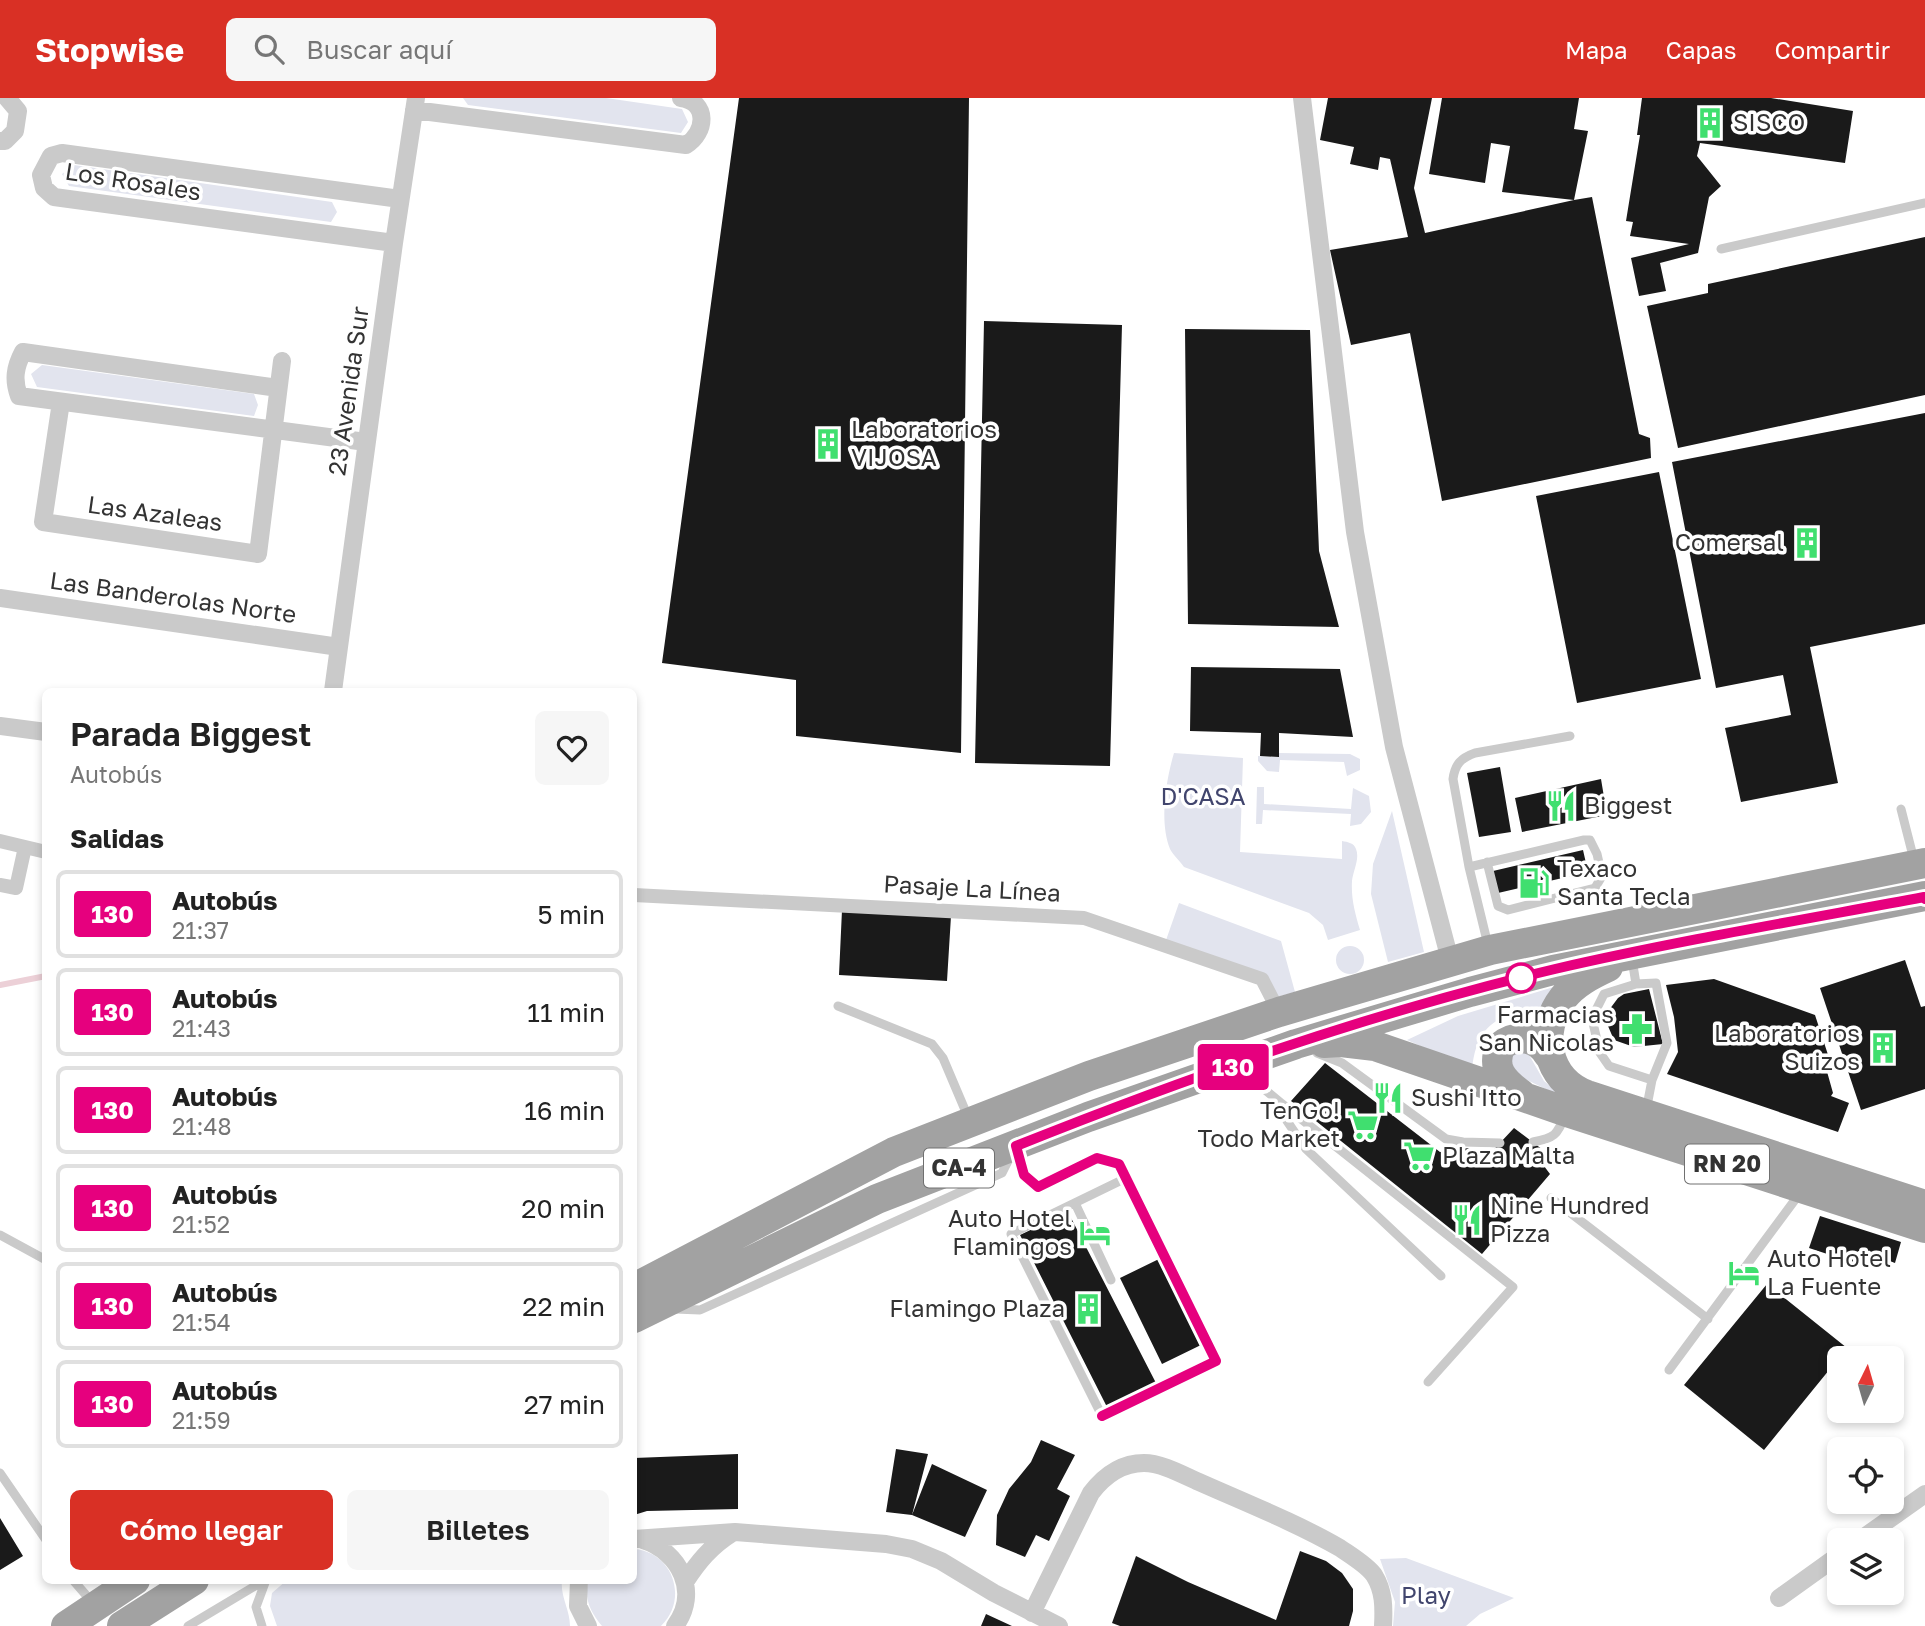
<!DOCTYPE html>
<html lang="es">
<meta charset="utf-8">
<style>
body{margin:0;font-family:"Golos Text",sans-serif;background:#f6f6f6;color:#222;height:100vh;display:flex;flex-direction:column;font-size:26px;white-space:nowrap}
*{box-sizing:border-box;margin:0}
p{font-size:23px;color:#767676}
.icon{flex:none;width:38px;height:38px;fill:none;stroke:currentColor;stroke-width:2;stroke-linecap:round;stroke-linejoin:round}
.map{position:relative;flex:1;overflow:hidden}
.sheet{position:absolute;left:42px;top:590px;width:595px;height:896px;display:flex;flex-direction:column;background:#fff;border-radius:10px;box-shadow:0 4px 10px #0003}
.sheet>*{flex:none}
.badge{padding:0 14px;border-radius:5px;font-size:24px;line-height:46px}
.needle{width:46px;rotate:5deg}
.tools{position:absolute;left:1827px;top:1248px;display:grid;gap:14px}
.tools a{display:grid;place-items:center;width:77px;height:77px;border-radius:10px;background:#fff;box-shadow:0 4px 10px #0003;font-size:35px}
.map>.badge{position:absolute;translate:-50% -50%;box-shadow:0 0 0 4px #fff}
h2{padding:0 28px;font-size:26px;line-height:63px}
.round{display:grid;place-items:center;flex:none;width:74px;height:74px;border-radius:10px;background:#f6f6f6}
.summary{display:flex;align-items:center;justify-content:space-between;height:119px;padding:0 28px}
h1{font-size:33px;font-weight:600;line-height:52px}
.cta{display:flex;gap:14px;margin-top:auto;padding:14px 28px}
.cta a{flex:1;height:80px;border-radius:10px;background:#d93025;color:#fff;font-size:28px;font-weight:600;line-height:80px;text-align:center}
.cta a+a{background:#f6f6f6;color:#222}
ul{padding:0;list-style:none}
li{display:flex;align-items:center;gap:21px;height:88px;margin:0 14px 10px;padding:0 14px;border:4px solid #e0e0e0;border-radius:10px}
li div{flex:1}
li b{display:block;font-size:26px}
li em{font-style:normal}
li .badge{min-width:77px;font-weight:700;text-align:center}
header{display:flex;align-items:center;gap:42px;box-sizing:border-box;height:98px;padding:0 35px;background:#d93025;color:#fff}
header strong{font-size:33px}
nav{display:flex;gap:38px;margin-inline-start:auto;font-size:24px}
.search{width:490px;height:63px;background:#f6f6f6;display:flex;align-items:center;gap:18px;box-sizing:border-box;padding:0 24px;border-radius:10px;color:#767676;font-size:26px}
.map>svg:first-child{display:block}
.green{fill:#e2e4ee}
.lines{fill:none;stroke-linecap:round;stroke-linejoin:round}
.stream{stroke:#ecd0d7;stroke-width:6}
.building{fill:#1a1a1a}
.service{stroke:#cacaca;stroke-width:9}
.pedestrian{stroke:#cacaca;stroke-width:14}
.minor{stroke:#cacaca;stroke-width:18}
.trunk{stroke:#a2a2a2;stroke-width:30}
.line-casing{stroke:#fff;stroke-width:16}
.line{stroke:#e6007e;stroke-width:10}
.stop-dot{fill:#fff;stroke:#e6007e;stroke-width:3.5}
.labels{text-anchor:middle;stroke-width:7;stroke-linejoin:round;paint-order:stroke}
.shield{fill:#fff;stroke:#707070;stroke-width:2}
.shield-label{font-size:23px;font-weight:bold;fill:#333}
.poi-label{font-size:24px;fill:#333;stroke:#fff;text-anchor:start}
.street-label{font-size:24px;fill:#333;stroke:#fff}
.park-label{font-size:24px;fill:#41456d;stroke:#fff}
</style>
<header>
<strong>Stopwise</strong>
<div class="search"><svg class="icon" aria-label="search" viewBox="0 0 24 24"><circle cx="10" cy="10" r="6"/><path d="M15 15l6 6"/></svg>Buscar aquí</div>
<nav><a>Mapa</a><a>Capas</a><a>Compartir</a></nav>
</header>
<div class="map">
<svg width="1925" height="1528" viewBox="0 0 1925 1528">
<rect width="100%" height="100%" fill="#fff"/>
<path class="green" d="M463 0H606L682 11 688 24 681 35 468 7Z
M74 67 332 104 337 114 331 124 69 88 62 76Z
M42 267 254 296 258 307 254 318 37 289 31 276Z
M1174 655 1243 660 1240 754 1342 761V743C1348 744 1354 745 1356 751 1360 761 1353 773 1352 783 1351 801 1355 815 1360 832L1328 842 1323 827 1309 815 1184 769C1180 763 1173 757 1170 751 1159 724 1166 682 1174 655Z
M1279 655 1350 656 1360 661V672L1347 678 1344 664 1280 662 1279 674 1267 673 1258 663V658L1279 659Z
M1257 689H1264V706L1351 711 1353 690 1369 698 1371 714 1361 726 1350 728 1351 716 1263 712 1262 726H1256Z
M1392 713 1424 854 1388 864 1371 796 1373 766Z
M1179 805 1281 843 1295 894 1273 900 1264 879 1165 845Z
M1336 862a14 14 0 1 1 28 0a14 14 0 1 1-28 0Z
M1557 888 1543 912C1499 915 1477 925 1472 971L1407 942 1458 918Z
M1519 954 1528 955 1544 983 1564 1000 1515 976 1511 971 1512 956Z
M634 1451C673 1454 689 1501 661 1528H602C591 1515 583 1500 589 1482H634Z
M1406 1460 1514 1500 1480 1516 1466 1528H1393L1395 1504 1380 1461Z
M287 1482H562C560 1498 570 1512 570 1528H277L270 1508 272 1495Z"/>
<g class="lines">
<path class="stream" d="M0 887 46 878"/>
</g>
<path class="building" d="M739 0H969L961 655 796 638V582L662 565Z
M1328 0H1432L1414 90 1425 135 1574 102 1502 94 1510 48 1491 45 1485 85 1429 76 1442 0H1579L1574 31 1588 33 1574 102 1592 99 1639 336 1650 340 1651 360 1442 403 1410 235 1351 247 1330 152 1408 139 1390 61 1380 59 1378 72 1350 66 1354 49 1320 42Z
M1642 0H1771L1853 13 1845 65 1700 45 1697 58 1721 88 1709 99 1698 155 1660 165 1666 193 1639 198 1631 160 1689 146 1630 138 1633 124 1626 123 1640 37H1637Z
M1925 139V297L1678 350 1647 208 1708 195V186Z
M984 223 1122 227 1110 668 975 665Z
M1185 231 1310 232 1319 453 1339 529 1188 526Z
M1925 315V526L1810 549 1838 685 1741 704 1725 630 1791 617 1783 577 1716 590 1672 364Z
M1659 374 1701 581 1577 605 1536 398Z
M1191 569 1340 571 1353 639 1279 635V659L1260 658 1261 635 1190 633Z
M1500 669 1511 734 1479 739 1467 675Z
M1601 681 1607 717 1522 734 1515 700Z
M1583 752 1588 774 1498 795 1493 773Z
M842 812 951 818 947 883 839 877Z
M1905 862 1921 909 1925 908V991L1861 1012 1820 890Z
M1714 881 1815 917 1832 969 1826 970 1833 995 1831 998 1849 1005 1838 1034 1667 976 1678 954 1674 919 1666 887Z
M1649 891 1663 946 1634 949 1614 942 1608 928 1609 912 1618 900 1624 896Z
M1325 965 1440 1054 1469 1050 1485 1061 1514 1030 1547 1055 1541 1064 1550 1076 1482 1156 1291 1003Z
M1068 1114 1156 1285 1107 1309 1020 1137Z
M1820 1118 1901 1144 1895 1165 1881 1160 1876 1172 1809 1150Z
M1161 1160 1203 1246 1162 1266 1120 1180Z
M1767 1186 1847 1250 1764 1352 1684 1287Z
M1041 1342 1075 1357 1057 1391 1070 1398 1049 1443 1036 1437 1025 1459 996 1447 997 1417 1009 1391 1031 1364Z
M896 1351 928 1356 912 1417 886 1414Z
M738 1356V1411L647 1413 634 1417V1360Z
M932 1366 987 1392 965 1439 912 1417Z
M0 1420 23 1458 0 1472Z
M1300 1453 1326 1463 1342 1475 1353 1491V1513L1349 1528H1120L1112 1525 1136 1458 1188 1484 1276 1522Z
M986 1516 1012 1528H981Z"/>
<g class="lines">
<path class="service" d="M1721 151 1925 105
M1901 711 1914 762
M1469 769 1584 742H1590L1597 756 1602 778 1595 790 1508 812 1498 808 1487 764
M1488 847 1469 769 1453 681C1455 666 1461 660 1475 655L1570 638
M1632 861 1636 886 1604 896 1596 912 1593 925 1600 955 1609 968 1652 982 1646 1013
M1636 886 1656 885 1667 945 1652 982
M838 908 932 946 943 960 968 1019
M1317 955 1342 965 1446 1041 1463 1044 1500 1045
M1240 971 1281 1005 1513 1189 1428 1284
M1281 1007 1287 1023 1306 1051 1441 1178
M1533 1044C1556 1039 1556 1038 1566 1016
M1016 1050 1024 1077 1038 1089 1097 1060 1119 1066 1216 1263 1102 1318 1011 1136 1126 1080
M1551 1100 1708 1221
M1075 1105 1111 1182
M0 1137 46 1162
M675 1211 700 1212 1002 1075 1010 1059
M1669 1272 1800 1095
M0 1375 46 1442
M73 1482 92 1504
M188 1528 265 1482
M262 1528 256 1509 266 1482"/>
<path class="pedestrian" d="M0 743 46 754
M0 787 16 790 25 749
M634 797 1084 820 1262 881 1279 914"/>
<path class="minor" d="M1302 0 1355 434 1394 649 1450 862
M414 12 686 47C706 35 709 4 681 0
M0 43H5L15 33 18 13 7 0
M394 145 54 99 44 90 41 77 51 58 62 55 400 101
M278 290 23 254C15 269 13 282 19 298L366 344
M61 304 43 424 258 456 282 263
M0 500 339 549
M333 593 394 145 416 0
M0 628 46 634
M634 1441 735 1434 886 1446 912 1451 941 1463 994 1495 1059 1528
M643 1442C680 1454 700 1494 675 1528
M1860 1442 1925 1396
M579 1482 578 1508 588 1528
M685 1484C698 1464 711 1448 732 1435
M1779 1500 1839 1457
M1032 1515 1091 1395C1104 1378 1121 1365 1144 1365 1162 1365 1183 1377 1199 1384 1244 1404 1299 1426 1340 1450 1350 1457 1367 1467 1374 1477 1384 1493 1384 1509 1383 1528"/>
<path class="trunk" d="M1608 869C1591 877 1575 885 1563 900 1537 934 1546 981 1587 997L1925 1107
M1324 945 1341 944 1375 948 1567 1014 1925 1130
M1521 996C1504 984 1490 970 1501 948 1517 935 1537 939 1548 956
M634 1190 894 1054 1089 978 1279 914 1490 852 1925 765
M634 1220 877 1101 1088 1019 1296 946 1470 894 1553 872 1925 798
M66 1528 135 1482
M122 1528 194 1482"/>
</g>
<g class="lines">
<defs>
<path id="line" d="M1102 1318 1216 1263 1119 1066 1097 1060 1038 1089 1024 1077 1016 1048C1188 979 1374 914 1555 871 1677 843 1801 822 1924 799L1925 801"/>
</defs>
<use href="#line" class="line-casing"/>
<use href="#line" class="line"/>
</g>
<defs>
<symbol id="building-bare" viewBox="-9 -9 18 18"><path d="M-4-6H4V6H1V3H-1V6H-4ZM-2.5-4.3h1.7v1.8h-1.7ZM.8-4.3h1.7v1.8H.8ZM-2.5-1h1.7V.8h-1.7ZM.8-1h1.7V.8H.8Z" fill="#40df6f" stroke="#fff" stroke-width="2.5" paint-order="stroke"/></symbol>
<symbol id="restaurant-bare" viewBox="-9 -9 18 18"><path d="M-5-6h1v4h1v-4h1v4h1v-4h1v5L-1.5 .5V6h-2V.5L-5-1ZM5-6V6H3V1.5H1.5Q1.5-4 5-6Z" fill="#40df6f" stroke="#fff" stroke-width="2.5" paint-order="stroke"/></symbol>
<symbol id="fuel-bare" viewBox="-9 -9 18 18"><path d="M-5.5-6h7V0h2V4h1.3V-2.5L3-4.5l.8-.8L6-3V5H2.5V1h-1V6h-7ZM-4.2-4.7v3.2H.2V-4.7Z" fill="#40df6f" stroke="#fff" stroke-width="2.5" paint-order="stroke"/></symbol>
<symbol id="pharmacy-bare" viewBox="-9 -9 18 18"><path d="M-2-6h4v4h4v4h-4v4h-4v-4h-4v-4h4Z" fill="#40df6f" stroke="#fff" stroke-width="2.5" paint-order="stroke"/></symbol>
<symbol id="supermarket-bare" viewBox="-9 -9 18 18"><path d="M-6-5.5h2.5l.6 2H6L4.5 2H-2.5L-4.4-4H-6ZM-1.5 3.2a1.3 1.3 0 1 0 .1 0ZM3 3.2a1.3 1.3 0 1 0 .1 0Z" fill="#40df6f" stroke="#fff" stroke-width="2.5" paint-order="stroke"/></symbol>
<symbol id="hotel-bare" viewBox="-9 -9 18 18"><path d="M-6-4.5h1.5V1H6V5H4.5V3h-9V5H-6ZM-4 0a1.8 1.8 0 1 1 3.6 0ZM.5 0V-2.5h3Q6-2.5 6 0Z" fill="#40df6f" stroke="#fff" stroke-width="2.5" paint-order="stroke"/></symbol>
</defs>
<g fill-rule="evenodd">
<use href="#building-bare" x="1688" y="3" width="44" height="44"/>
<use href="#building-bare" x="806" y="324" width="44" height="44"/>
<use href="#building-bare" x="1785" y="423" width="44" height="44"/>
<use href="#restaurant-bare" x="1539" y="686" width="44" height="44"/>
<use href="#fuel-bare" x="1512" y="763" width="44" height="44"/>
<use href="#pharmacy-bare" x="1615" y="909" width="44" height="44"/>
<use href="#building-bare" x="1861" y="928" width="44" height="44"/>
<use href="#restaurant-bare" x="1366" y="978" width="44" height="44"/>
<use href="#supermarket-bare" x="1341" y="1005" width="44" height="44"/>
<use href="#supermarket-bare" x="1397" y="1036" width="44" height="44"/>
<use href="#restaurant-bare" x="1445" y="1100" width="44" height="44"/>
<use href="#hotel-bare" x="1073" y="1113" width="44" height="44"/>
<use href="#hotel-bare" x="1722" y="1153" width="44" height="44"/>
<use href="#building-bare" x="1066" y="1189" width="44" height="44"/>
</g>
<circle class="stop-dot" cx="1521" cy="880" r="14"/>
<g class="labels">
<g class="shield">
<rect x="1685" y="1046.5" width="84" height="39" rx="5"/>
<rect x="924" y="1050.5" width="70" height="39" rx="5"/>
</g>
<g class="shield-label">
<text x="1727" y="1074">RN 20</text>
<text x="959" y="1078">CA-4</text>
</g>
<g class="poi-label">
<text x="1733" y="33">SISCO</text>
<text x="851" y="340">Laboratorios<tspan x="851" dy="28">VIJOSA</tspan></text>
<text x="1784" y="453" text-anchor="end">Comersal</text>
<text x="1584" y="716">Biggest</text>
<text x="1557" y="779">Texaco<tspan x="1557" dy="28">Santa Tecla</tspan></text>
<text x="1614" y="925" text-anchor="end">Farmacias<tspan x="1614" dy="28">San Nicolas</tspan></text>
<text x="1860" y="944" text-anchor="end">Laboratorios<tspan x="1860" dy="28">Suizos</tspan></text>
<text x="1411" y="1008">Sushi Itto</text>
<text x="1340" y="1021" text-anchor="end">TenGo!<tspan x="1340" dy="28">Todo Market</tspan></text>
<text x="1442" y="1066">Plaza Malta</text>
<text x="1490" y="1116">Nine Hundred<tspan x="1490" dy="28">Pizza</tspan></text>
<text x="1072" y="1129" text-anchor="end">Auto Hotel<tspan x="1072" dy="28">Flamingos</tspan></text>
<text x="1767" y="1169">Auto Hotel<tspan x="1767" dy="28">La Fuente</tspan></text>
<text x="1065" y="1219" text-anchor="end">Flamingo Plaza</text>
</g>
<g class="street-label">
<text transform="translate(133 84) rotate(9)" y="8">Los Rosales</text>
<text transform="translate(349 293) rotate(-82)" y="8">23 Avenida Sur</text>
<text transform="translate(155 416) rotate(8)" y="8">Las Azaleas</text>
<text transform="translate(173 500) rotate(8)" y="8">Las Banderolas Norte</text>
<text transform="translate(972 791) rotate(3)" y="8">Pasaje La Línea</text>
</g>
<g class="park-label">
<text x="1203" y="707">D'CASA</text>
<text x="1426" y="1506">Play</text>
</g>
</g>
</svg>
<div class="tools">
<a><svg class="needle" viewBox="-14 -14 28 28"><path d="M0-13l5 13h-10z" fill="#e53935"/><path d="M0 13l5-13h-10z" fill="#767676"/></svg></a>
<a><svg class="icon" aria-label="locate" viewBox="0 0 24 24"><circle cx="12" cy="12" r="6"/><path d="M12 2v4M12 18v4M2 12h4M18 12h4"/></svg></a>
<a><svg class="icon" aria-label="layers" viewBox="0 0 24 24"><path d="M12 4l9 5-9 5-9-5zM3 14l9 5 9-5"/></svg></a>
</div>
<b class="badge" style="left:1233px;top:969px;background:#e6007e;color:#fff">130</b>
<section class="sheet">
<div class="summary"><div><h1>Parada Biggest</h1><p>Autobús</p></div><a class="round"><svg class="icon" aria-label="heart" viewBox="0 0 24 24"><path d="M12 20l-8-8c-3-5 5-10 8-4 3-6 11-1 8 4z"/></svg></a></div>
<h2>Salidas</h2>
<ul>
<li><span class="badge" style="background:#e6007e;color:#fff">130</span><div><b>Autobús</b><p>21:37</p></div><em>5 min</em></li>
<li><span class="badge" style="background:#e6007e;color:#fff">130</span><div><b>Autobús</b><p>21:43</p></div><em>11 min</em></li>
<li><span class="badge" style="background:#e6007e;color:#fff">130</span><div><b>Autobús</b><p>21:48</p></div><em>16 min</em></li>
<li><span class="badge" style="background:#e6007e;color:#fff">130</span><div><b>Autobús</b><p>21:52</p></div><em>20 min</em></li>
<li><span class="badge" style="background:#e6007e;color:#fff">130</span><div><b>Autobús</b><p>21:54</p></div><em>22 min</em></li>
<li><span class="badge" style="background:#e6007e;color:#fff">130</span><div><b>Autobús</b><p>21:59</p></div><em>27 min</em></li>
</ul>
<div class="cta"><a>Cómo llegar</a><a>Billetes</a></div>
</section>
</div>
